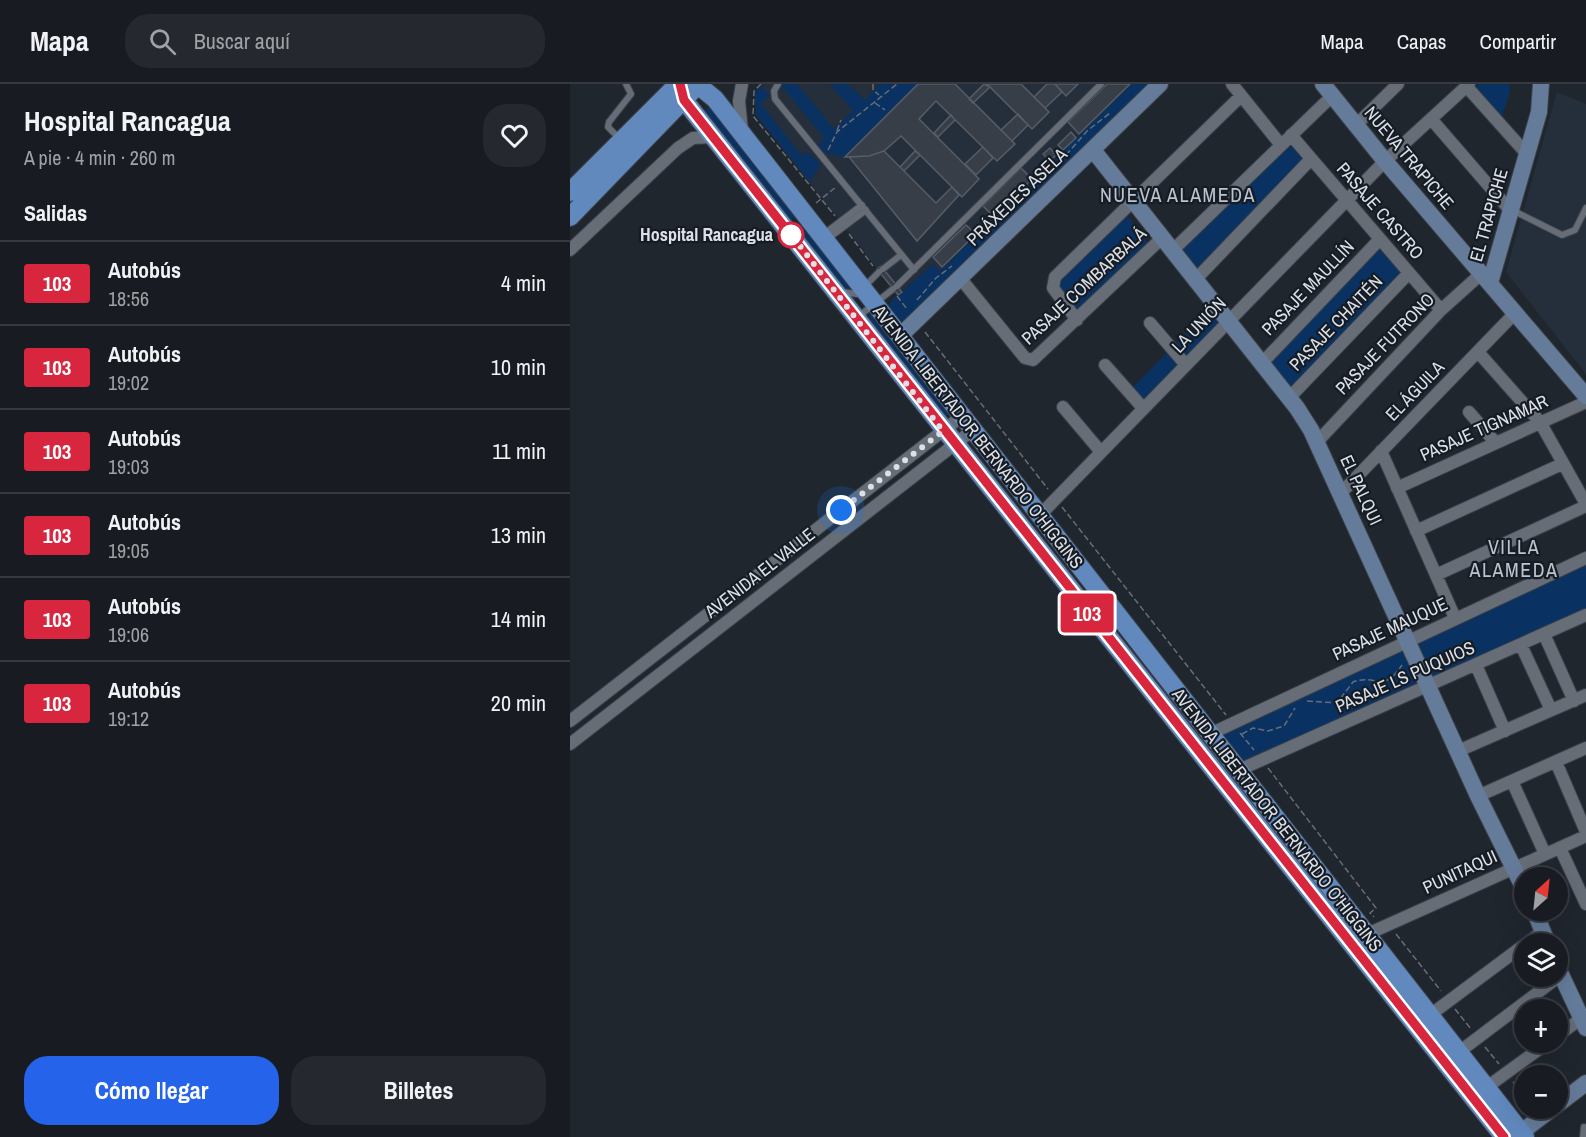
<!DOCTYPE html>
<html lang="es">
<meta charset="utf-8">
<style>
body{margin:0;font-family:"Archivo Narrow",sans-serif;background:#25292f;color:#f1f3f6;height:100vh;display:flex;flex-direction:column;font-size:22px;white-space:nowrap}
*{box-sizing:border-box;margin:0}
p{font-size:20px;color:#9fa1a5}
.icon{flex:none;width:33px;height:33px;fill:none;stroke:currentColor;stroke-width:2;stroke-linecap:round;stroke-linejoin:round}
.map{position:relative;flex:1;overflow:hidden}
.sheet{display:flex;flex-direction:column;background:#181c22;width:570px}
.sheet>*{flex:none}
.badge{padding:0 12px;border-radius:4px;font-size:21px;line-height:39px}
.needle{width:39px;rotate:27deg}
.buttons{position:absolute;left:944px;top:783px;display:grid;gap:12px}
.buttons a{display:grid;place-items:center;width:54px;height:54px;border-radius:50%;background:#181c22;box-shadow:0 6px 24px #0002,0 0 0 2px #363a40;font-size:30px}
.you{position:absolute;width:30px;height:30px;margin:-15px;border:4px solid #fff;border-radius:50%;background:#1a73e8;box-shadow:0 0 0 9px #1a73e833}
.map>.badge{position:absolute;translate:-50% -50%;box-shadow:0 0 0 3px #fff}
h2{padding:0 24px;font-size:22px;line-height:54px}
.round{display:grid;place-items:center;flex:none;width:63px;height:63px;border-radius:24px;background:#25292f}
.headline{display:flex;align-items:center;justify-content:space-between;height:102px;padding:0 24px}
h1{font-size:28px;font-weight:800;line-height:45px}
.action{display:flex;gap:12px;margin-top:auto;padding:12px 24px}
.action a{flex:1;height:69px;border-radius:24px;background:#2563eb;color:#fff;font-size:24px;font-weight:800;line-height:69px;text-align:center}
.action a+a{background:#25292f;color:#f1f3f6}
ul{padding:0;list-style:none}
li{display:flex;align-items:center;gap:18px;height:84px;padding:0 24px;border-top:2px solid #363a40}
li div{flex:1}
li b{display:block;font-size:22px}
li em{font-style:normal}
li .badge{min-width:66px;font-weight:700;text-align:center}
header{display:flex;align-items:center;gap:36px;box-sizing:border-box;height:84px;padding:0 30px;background:#181c22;border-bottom:2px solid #363a40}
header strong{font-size:28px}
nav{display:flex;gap:33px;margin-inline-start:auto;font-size:21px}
.search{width:420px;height:54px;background:#25292f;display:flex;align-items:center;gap:15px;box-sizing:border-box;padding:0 21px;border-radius:24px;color:#9fa1a5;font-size:22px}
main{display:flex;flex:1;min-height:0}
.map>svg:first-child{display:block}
.built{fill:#252f3c}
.green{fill:#093161}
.building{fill:#373e47;stroke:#565d66;stroke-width:1.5}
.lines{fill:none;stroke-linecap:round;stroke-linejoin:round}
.lane-casing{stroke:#3c4148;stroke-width:8}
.street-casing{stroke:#3c4148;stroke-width:14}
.secondary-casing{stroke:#3c4148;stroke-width:18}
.primary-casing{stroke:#3c4148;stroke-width:20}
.path{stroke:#696e75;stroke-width:1.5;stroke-dasharray:6 3;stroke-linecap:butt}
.lane{stroke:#666d77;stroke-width:6}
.street{stroke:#666d77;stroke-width:12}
.secondary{stroke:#647b9a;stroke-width:16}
.primary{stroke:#6189be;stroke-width:18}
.line-casing{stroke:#fff;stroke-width:14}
.line{stroke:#d7263d;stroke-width:9}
.walk{stroke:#dde1e7;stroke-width:6;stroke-dasharray:0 10.8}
.stop-dot{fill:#fff;stroke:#d7263d;stroke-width:3}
.labels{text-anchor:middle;stroke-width:4.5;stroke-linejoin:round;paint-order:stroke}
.street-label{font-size:18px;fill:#dde1e7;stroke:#161c24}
.stop-label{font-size:18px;font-weight:bold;fill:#dde1e7;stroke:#161c24;text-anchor:end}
.neighbourhood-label{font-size:20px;letter-spacing:1.5px;fill:#bbc3ce;stroke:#161c24}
</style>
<header>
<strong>Mapa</strong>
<div class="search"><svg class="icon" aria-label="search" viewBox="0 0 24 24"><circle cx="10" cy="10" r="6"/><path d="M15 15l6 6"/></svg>Buscar aquí</div>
<nav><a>Mapa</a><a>Capas</a><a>Compartir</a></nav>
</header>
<main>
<section class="sheet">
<div class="headline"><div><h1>Hospital Rancagua</h1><p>A pie · 4 min · 260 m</p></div><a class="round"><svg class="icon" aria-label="heart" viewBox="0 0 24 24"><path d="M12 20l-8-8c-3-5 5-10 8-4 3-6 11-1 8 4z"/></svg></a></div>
<h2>Salidas</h2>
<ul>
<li><span class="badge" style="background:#d7263d;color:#fff">103</span><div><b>Autobús</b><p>18:56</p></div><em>4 min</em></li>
<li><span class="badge" style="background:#d7263d;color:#fff">103</span><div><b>Autobús</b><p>19:02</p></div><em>10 min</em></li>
<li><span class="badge" style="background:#d7263d;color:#fff">103</span><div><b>Autobús</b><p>19:03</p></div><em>11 min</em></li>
<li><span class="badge" style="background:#d7263d;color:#fff">103</span><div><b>Autobús</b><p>19:05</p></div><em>13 min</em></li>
<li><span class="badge" style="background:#d7263d;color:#fff">103</span><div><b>Autobús</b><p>19:06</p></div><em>14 min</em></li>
<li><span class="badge" style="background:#d7263d;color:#fff">103</span><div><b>Autobús</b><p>19:12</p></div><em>20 min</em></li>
</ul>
<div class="action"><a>Cómo llegar</a><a>Billetes</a></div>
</section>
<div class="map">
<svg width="1016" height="1053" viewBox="0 0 1016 1053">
<rect width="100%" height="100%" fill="#20262e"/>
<path class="built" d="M192 0H562L370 187 363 180 328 211 186 31 185 8Z
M987 8 1016 20V290L936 188Z"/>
<path class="green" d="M210 0H227L264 45 283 27 260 0H277L295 16 310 0H348L275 73 254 68 248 60 255 55Z
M562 0H581L336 239H331L318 221 327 210 332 208 363 180 370 187Z
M909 0H939L940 8 931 35 905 3Z
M190 2 200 11 191 20 231 71 237 68 251 80 240 98 186 31 185 8Z
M142 21 229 130 219 138 132 29Z
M721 57 737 75 627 187 611 168Z
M556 130 579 161 507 230 489 202 491 194Z
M233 135 288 205 280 209 222 144Z
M809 161 834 188 721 307 698 279Z
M301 227 382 327 372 335 299 233Z
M637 228 649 240 574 315 562 304Z
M1016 480V528L675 682 648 643Z"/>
<path class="building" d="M348 0H385L445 60 427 77 366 17 349 35 409 95 392 113 331 52 314 67 299 72 275 73Z
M414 0 420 3 403 19 399 15Z
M417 0H451L479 28 462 45Z
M477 0H485L492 8 475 24 464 13Z
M485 0H508L496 12Z
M537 0H560L509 50 498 38Z
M448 30 458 41 442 57 431 46Z
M381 31 385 36 368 53 364 49Z
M501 48 506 54 493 66 488 61Z
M413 63 423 74 406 91 395 80Z
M480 64 486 71 480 77 473 70Z
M314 67 366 119 382 103 389 111 347 157 279 73 299 72Z
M345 67 350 71 334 87 330 83Z
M451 84 462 95 424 133 413 122Z
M396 141 406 150 372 183 363 173Z
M311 182 332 208 328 211 307 185Z"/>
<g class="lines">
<defs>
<path id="lane" d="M208 0 204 7 205 15 344 186
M51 56 38 43 39 38 61 10 56 0
M942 126 992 151 1005 146 1016 124
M254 150 292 121
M256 156 296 126
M313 185 331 171
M327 202 531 0
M272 208 287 210 309 188
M290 234 294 228 323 205
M1013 1053 1014 1043"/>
<path id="street" d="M662 0 711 61
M897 3 956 69
M862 36 939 125
M786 41 828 0
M172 46 169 17 172 0
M721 51 871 226
M0 166 108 64 123 54 145 53
M602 167 762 12
M391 195 455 274 463 276 592 154
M626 195 741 75
M507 236 483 204 485 193 671 12
M580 239 616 281
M908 268 970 338 1016 420
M692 279 810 155
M535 281 573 324
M719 314 839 189
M493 323 531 368
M899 328 925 358
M747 358 871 226 912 189
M811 367 885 534
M827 404 1016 318
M771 409 945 229
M470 431 815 77 899 0
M846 447 992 380
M866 491 1016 422
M974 550 1004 617
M951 561 981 626
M906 581 935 647
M0 637 392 332
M640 650 1016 474
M0 660 403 346
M888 667 1016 611
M986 678 1016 748
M669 686 1016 531
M942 697 975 770
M908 712 1016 664
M990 764 1016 820
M793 852 1016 752
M956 860 973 847
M860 931 954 861
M987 952 1016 931
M889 968 991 891
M917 1003 979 958"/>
<path id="secondary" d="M753 0 815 77 1016 312
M523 66 727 324 741 346 908 712 954 805
M920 199 969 28 971 0
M330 252 590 0
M964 826 978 860
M987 882 1016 944
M987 1021 1016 999
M945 1053 983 1024"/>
<path id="primary" d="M110 0 114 16 934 1053
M121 0 128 1 145 15 955 1053
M0 108 108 0
M0 133 122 7"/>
</defs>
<use href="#lane" class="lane-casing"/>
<use href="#street" class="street-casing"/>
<use href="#secondary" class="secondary-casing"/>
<use href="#primary" class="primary-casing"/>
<path class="path" d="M191 0 184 7 183 32 265 132
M303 0V6L309 11
M305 19 315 26
M267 47 271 36
M258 66 267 48 327 0
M496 71 517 47 540 29
M246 119 266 103
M420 146 431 130 461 105
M279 150 303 182
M327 212 337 225
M347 216 366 194 382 182
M355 248 478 405
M492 423 656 631
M737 617 767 619 783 598C807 589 812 611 832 581
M670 649 684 666
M672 650 683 644 698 647 714 642 725 624
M698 684 806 824 800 829 804 833
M826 850 871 907
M885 925 901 945
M915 963 929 980
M943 998 954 1012"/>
<use href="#lane" class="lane"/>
<use href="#street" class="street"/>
<use href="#secondary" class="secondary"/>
<use href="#primary" class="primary"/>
</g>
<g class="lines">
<defs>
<path id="line" d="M110 0 114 16 934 1053"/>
</defs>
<use href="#line" class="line-casing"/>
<use href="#line" class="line"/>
<path class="walk" d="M221 151 216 144 373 347 271 426"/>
</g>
<circle class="stop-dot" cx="221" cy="151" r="12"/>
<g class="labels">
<g class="street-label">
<text transform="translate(839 74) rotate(50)" y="6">NUEVA TRAPICHE</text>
<text transform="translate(447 113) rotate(-44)" y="6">PRÁXEDES ASELA</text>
<text transform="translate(810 127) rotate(49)" y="6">PASAJE CASTRO</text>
<text transform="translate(919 131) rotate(-74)" y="6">EL TRAPICHE</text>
<text transform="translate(514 202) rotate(-43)" y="6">PASAJE COMBARBALÁ</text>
<text transform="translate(738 204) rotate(-46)" y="6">PASAJE MAULLÍN</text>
<text transform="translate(766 239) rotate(-46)" y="6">PASAJE CHAITÉN</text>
<text transform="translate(629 241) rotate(-46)" y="6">LA UNIÓN</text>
<text transform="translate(815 260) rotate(-46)" y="6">PASAJE FUTRONO</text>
<text transform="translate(845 307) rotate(-46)" y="6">EL ÁGUILA</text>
<text transform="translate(914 344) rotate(-24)" y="6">PASAJE TIGNAMAR</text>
<text transform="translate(408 353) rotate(52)" y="6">AVENIDA LIBERTADOR BERNARDO O'HIGGINS</text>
<text transform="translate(791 406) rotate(65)" y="6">EL PALQUI</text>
<text transform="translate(190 489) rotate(-38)" y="6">AVENIDA EL VALLE</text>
<text transform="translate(820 545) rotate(-25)" y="6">PASAJE MAUQUE</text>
<text transform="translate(835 593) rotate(-24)" y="6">PASAJE LS PUQUIOS</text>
<text transform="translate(707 736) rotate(52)" y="6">AVENIDA LIBERTADOR BERNARDO O'HIGGINS</text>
<text transform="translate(890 788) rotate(-25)" y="6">PUNITAQUI</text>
</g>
<g class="stop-label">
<text x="203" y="157">Hospital Rancagua</text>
</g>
<g class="neighbourhood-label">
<text x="608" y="118">NUEVA ALAMEDA</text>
<text x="944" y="470">VILLA<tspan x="944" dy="23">ALAMEDA</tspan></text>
</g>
</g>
</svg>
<div class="buttons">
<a><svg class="needle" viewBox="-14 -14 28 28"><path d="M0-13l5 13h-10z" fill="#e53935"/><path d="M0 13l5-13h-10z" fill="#9fa1a5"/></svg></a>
<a><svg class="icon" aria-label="layers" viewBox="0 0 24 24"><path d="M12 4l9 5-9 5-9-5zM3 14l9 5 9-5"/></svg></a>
<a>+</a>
<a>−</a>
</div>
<div class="you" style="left:271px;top:426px"></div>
<b class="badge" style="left:517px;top:529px;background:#d7263d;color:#fff">103</b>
</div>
</main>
